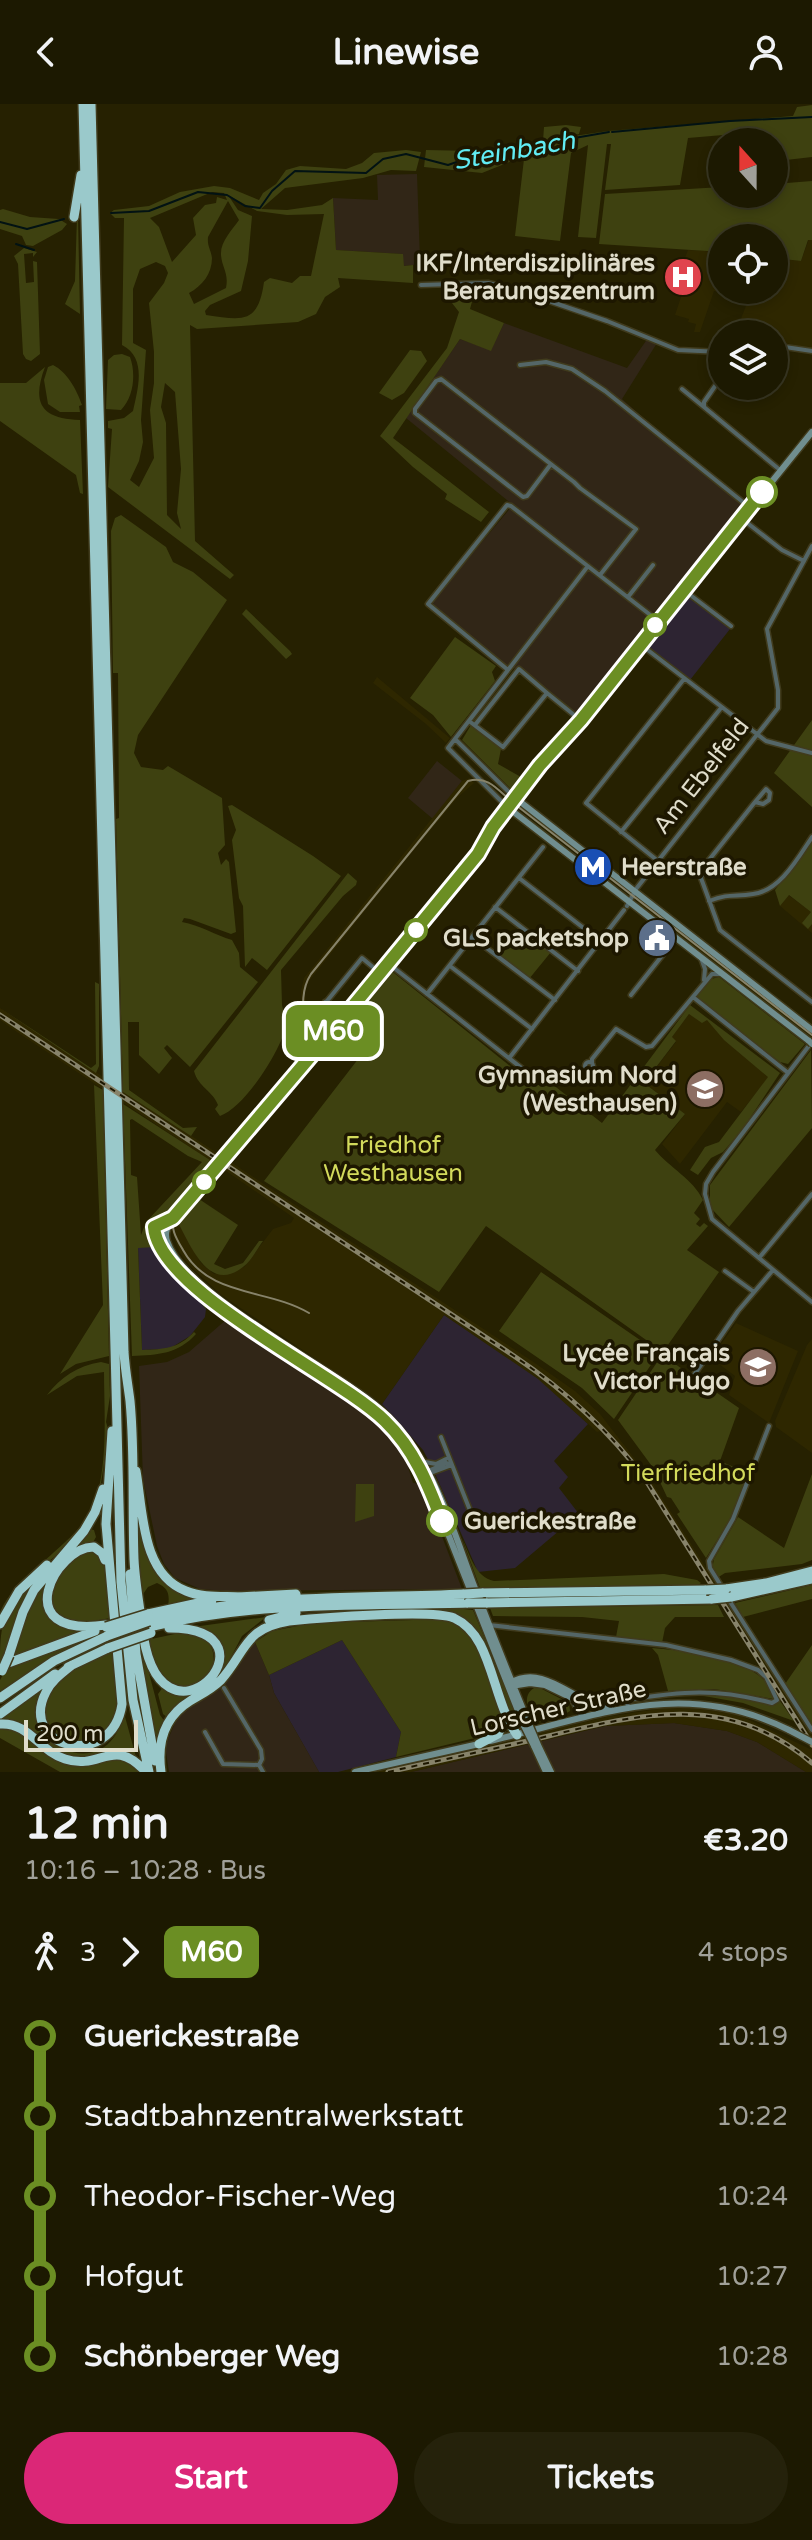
<!DOCTYPE html>
<meta charset="utf-8">
<style>
body{margin:0;font-family:"Varela Round",sans-serif;background:#25220b;color:#f1f3f6;height:100vh;display:flex;flex-direction:column;font-size:30px;white-space:nowrap}
*{box-sizing:border-box;margin:0}
p{font-size:26px;color:#a0a099}
.icon{flex:none;width:44px;height:44px;fill:none;stroke:currentColor;stroke-width:2;stroke-linecap:round;stroke-linejoin:round}
.map{position:relative;height:1668px;overflow:hidden}
.panel{display:flex;flex-direction:column;background:#1c1901;flex:1}
.panel>*{flex:none}
.badge{padding:0 16px;border-radius:12px;font-size:28px;line-height:52px}
.needle{width:52px;rotate:339deg}
.controls{position:absolute;left:708px;top:24px;display:grid;gap:16px}
.controls a{display:grid;place-items:center;width:80px;height:80px;border-radius:50%;background:#1c1901;box-shadow:0 4px 12px #0003,0 0 0 2px #3a3823;font-size:40px}
.scale{position:absolute;left:24px;bottom:20px;width:114px;box-sizing:border-box;padding-left:8px;border:4px solid #e0ddcb;border-top:0;font-size:22px;line-height:28px;white-space:nowrap;color:#e0ddcb;-webkit-text-stroke:6px #1d1700;paint-order:stroke}
.map>.badge{position:absolute;translate:-50% -50%;box-shadow:0 0 0 4px #fff}
.legs{display:flex;align-items:center;gap:12px;height:88px;padding:0 24px;font-size:26px}
.legs p{margin-inline-start:auto}
.summary{display:flex;align-items:center;justify-content:space-between;height:136px;padding:0 24px}
h1{font-size:44px;font-weight:800;line-height:60px}
.primary-button{display:flex;gap:16px;margin-top:auto;padding:16px 24px}
.primary-button a{flex:1;height:92px;border-radius:48px;background:#db2777;color:#fff;font-size:32px;font-weight:800;line-height:92px;text-align:center}
.primary-button a+a{background:#25220b;color:#f1f3f6}
ul{padding:0 24px;list-style:none}
li{display:flex;align-items:center;gap:28px;height:80px;font-size:30px}
li i{display:grid;place-items:center;width:12px;height:100%;margin:0 10px;background:currentColor}
li i::after{content:'';width:20px;height:20px;margin:-10px;border:6px solid;border-radius:50%;background:#1c1901}
li p{margin-inline-start:auto}
li:first-child i{background:linear-gradient(#0000 50%,currentColor 0)}
li:last-child i{background:linear-gradient(currentColor 50%,#0000 0)}
header{display:flex;justify-content:space-between;align-items:center;height:104px;padding:0 24px;background:#1c1901;font-size:36px;font-weight:800}
.map>svg:first-child{display:block}
.commercial{fill:#2d2432}
.industrial{fill:#312617}
.built{fill:#2e2700}
.green{fill:#3e4110;fill-rule:evenodd}
.lines{fill:none;stroke-linecap:round;stroke-linejoin:round}
.stream{stroke:#021213;stroke-width:2}
.minor-casing{stroke:#403b1d;stroke-width:7}
.secondary-casing{stroke:#403b1d;stroke-width:9}
.motorway-casing{stroke:#403b1d;stroke-width:12}
.minor{stroke:#546667;stroke-width:4}
.secondary{stroke:#708e8f;stroke-width:6}
.motorway{stroke:#9ac9cb;stroke-width:9}
.tram{stroke:#87836a;stroke-width:2}
.rail-casing{stroke:#87836a;stroke-width:5}
.rail{stroke:#1d1700;stroke-width:2;stroke-dasharray:6;stroke-linecap:butt}
.secondary-bridge-casing{stroke:#403b1d;stroke-width:9;stroke-linecap:butt}
.motorway-bridge-casing{stroke:#403b1d;stroke-width:12;stroke-linecap:butt}
.secondary-bridge{stroke:#708e8f;stroke-width:6}
.motorway-bridge{stroke:#9ac9cb;stroke-width:9}
.line-1-casing{stroke:#fff;stroke-width:18}
.line-1{stroke:#6b8e23;stroke-width:12}
.stop-1-dot{fill:#fff;stroke:#6b8e23;stroke-width:4}
.labels{text-anchor:middle;stroke-width:7;stroke-linejoin:round;paint-order:stroke}
.poi-label{font-size:24px;font-weight:bold;fill:#e0ddcb;stroke:#1d1700;text-anchor:end}
.street-label{font-size:24px;fill:#e0ddcb;stroke:#1d1700}
.park-label{font-size:24px;fill:#d3da5b;stroke:#1d1700}
.stop-label{font-size:24px;font-weight:bold;fill:#e0ddcb;stroke:#1d1700;text-anchor:start}
.water-label{font-size:26px;font-style:italic;fill:#61ecf4;stroke:#1d1700}
</style>
<header><svg class="icon" aria-label="back" viewBox="0 0 24 24"><path d="M15 5l-7 7 7 7"/></svg>Linewise<svg class="icon" aria-label="person" viewBox="0 0 24 24"><circle cx="12" cy="8" r="4"/><path d="M4 21q1-7 8-7t8 7"/></svg></header>
<div class="map">
<svg width="812" height="1668" viewBox="0 0 812 1668">
<rect width="100%" height="100%" fill="#262101"/>
<path class="commercial" d="M688 492 730 525 690 576 649 543Z
M138 1143H155L206 1205 205 1213 190 1232 169 1245 142 1246Z
M444 1211 539 1275 588 1320 554 1357 568 1373 559 1384 579 1410 515 1464 478 1468 433 1365 423 1346 382 1300Z
M342 1536 401 1628 396 1653 338 1668H319L274 1589 269 1571Z"/>
<path class="industrial" d="M417 70 420 156 413 161 404 162 402 150 336 146 333 94 378 96 377 71Z
M504 219 627 264 648 234 657 239 622 295 748 406 581 617 517 565 507 563 430 500 513 401 406 314 460 235 491 246Z
M437 657 462 677 433 715 408 694Z
M227 1215 294 1257 296 1264 319 1273 349 1293 377 1315 410 1358 408 1363 413 1379 422 1380 462 1485 225 1487 200 1485 175 1474 164 1460 157 1442 143 1375 139 1262 167 1258 189 1248Z
M255 1538 269 1571 274 1589 319 1668H169L165 1642 179 1610 225 1579Z
M674 1619 727 1627 757 1638 806 1668H411L605 1622Z"/>
<path class="built" d="M809 135 812 136V245L785 239 774 242V230H735L749 194 748 190 714 187 700 228H694L696 220 688 218 689 215 675 211 684 184 675 180 688 146 722 148V186H774V154L801 157Z
M377 573 450 634 446 639 426 620 373 579Z
M470 674 474 679 458 693 400 763 309 877 305 888 309 944 305 956 301 953 304 943 301 887 304 874 462 677Z
M788 791 812 808V829L780 802Z
M639 797 727 862 812 930V934L637 800Z
M0 904 220 1051 235 1034 237 1036 223 1053 532 1257 575 1287 600 1310 648 1372 812 1631V1668H806L757 1638 727 1627 674 1619 605 1622 411 1668H374L606 1613 677 1602 737 1610 810 1645 800 1623 663 1405 628 1355 604 1326 597 1328 538 1275 444 1211 382 1300 220 1190 189 1161 180 1149 171 1126 178 1118 201 1159 214 1170 244 1163 273 1125 291 1119 294 1114 216 1060 172 1112 173 1106 214 1059 17 928 0 916Z
M689 910 707 915 769 973 741 1008 727 998 680 1060 662 1040 685 1010 644 979 676 938 671 934Z
M736 1219 798 1247 769 1319 729 1291 735 1272 711 1254Z
M812 1235V1349L776 1323 775 1317 807 1241Z"/>
<path class="green" d="M812 1V53L786 56 781 75 774 76V38H734L735 30 688 34 680 81 605 86 611 40H607L596 134 578 133 588 41 571 49 560 137 515 132 524 55 514 56 482 69 424 63 426 46 473 47 608 27 793 12 797 3Z
M566 21 581 23 579 30 543 37 544 23Z
M406 46 421 48 416 67 391 66 363 74 285 84 261 105 287 106 322 101 333 94 336 146 403 150 404 162 413 161V179L338 174 340 183 325 193 316 210 298 218 197 225 190 221 195 437 234 471 230 475 108 383 112 325 108 324V317L124 314 133 307C138 284 147 254 122 241L124 114H115L110 109 114 106 149 102 180 88 214 82 230 84 259 96 263 89 276 80 286 66 300 62 346 65 362 59 374 49ZM212 88 224 89 227 96 217 93 216 99 205 101 193 114 196 131 172 158 159 123 150 114ZM228 91 257 107 287 111 324 110 311 172H300L292 179 270 174 264 178C258 221 242 216 206 211L205 207 210 201 241 187 248 157 252 112 238 106ZM228 97 239 116C232 126 220 138 221 151 222 164 229 169 226 184L194 200 189 189C202 182 212 170 212 154 211 146 207 142 208 133ZM156 158 165 162 168 169 164 179 149 199 154 248V279L150 306 154 354 139 383 130 376 139 357 143 338 141 316 146 246 133 239V185L140 165ZM165 279 175 288 181 365 177 409 181 425 167 411 166 319 161 303Z
M812 77V136H808L801 157 774 154V134H722V148L599 140 605 90 722 83V90H774V80Z
M3 105 30 113 59 115 67 120 62 126 33 142 26 141 22 132 0 125V106Z
M77 112H78L80 210 65 200 75 177Z
M24 144 37 148 33 153V149L24 150 26 179 34 178 33 157 37 158 40 250 31 257 26 255 23 250 18 160 14 152Z
M455 182 476 183 470 205 504 219 491 247 460 235 393 334 489 408 481 418 445 395 447 390 413 363 380 332 447 244 459 208 452 199Z
M410 246 421 247 427 257 404 289 392 296 379 289Z
M122 250 130 253C136 269 134 293 121 306L106 305 108 256 114 251Z
M53 261C67 268 77 286 82 301L79 302 80 308H60L48 300 44 276 48 263Z
M45 263C31 300 42 315 80 316L83 390 80 389 76 371 0 317V279H26Z
M121 411 166 443 173 458 193 468 227 496 138 631 134 649 141 663 163 666 168 662 222 694 225 741 218 749 221 761 226 755 229 758 236 828 231 830 190 815 184 814 182 818C200 821 215 831 232 836L239 849 240 863 258 878 190 963 167 941 164 944 172 954 159 970 139 951V918H128L129 986 183 1024 197 1023 191 1032 123 988 116 715 119 714 118 569H113L111 427 115 414Z
M246 505 290 547 292 550 286 555 242 510Z
M455 533 496 562 492 568 495 577 451 633 433 611 410 594Z
M812 616V703L774 669Z
M471 621 501 645 498 660 521 673 511 685 462 636Z
M232 701 313 752 341 772 267 866 252 854 245 863 243 802 239 794 232 736 236 726 228 702Z
M812 738V820L808 825 802 819 811 808 789 791 780 802 775 786Z
M348 769 357 777 356 781 343 792 281 866 282 901 285 914 288 915C284 942 246 1003 220 1012L215 1005 218 1001C213 987 198 983 194 967Z
M521 825 551 848 529 875 500 853Z
M389 865 535 982 543 973 602 1019 690 901 780 969 742 1026 723 1048 711 1054 698 1071 690 1066 705 1043 719 1038 768 973 724 936 707 916 702 919 689 910 672 933 676 937 644 979 685 1010 655 1046C670 1064 693 1075 703 1096L694 1109 700 1115 696 1120 700 1123 704 1119 708 1122 687 1146 719 1168 663 1248 486 1122 439 1188 264 1077 362 950 336 929 348 915 350 917 341 928 347 932 354 924 356 926 349 934 355 939 362 930 365 932 358 941 365 946 375 932 350 911Z
M719 873 805 940 788 960 780 958 699 897 697 892 711 875Z
M95 878 99 880V962L96 969 0 904 91 964 96 960Z
M811 946 812 1024 729 1123 710 1103V1081Z
M94 981 103 986 109 1252 76 1260 60 1270 103 1201Z
M123 1000 213 1058 167 1111 156 1116 152 1123C155 1150 186 1179 205 1198L206 1205 155 1143 138 1144 142 1246C164 1245 178 1245 194 1228L196 1230C178 1250 158 1251 132 1252ZM132 1015 188 1052 202 1058 146 1118 141 1131 137 1073 131 1071 130 1016Z
M196 1093 238 1121 214 1160 225 1165 243 1159 259 1137H263C257 1145 251 1157 243 1163 208 1191 190 1139 176 1115Z
M541 1168 659 1249 614 1315 582 1284 499 1227Z
M662 1251 739 1304 720 1357 748 1369 731 1414 706 1454 677 1410 680 1408 671 1394 667 1393 654 1365 618 1316Z
M101 1258 109 1260 110 1292 106 1318 109 1328 99 1392 85 1420 64 1445 27 1475 0 1513C0 1486 70 1441 87 1414 110 1377 104 1311 104 1268L77 1272 47 1291C61 1273 77 1262 101 1258Z
M133 1357 139 1399 162 1472 207 1494 168 1502C170 1490 168 1484 157 1479L148 1483 141 1493 138 1474Z
M812 1370V1456L802 1460 725 1469 717 1474 712 1465 714 1455 738 1413 784 1444Z
M356 1380H374V1412L355 1418Z
M89 1425 94 1426 96 1433 92 1440 55 1466 49 1508 90 1525 11 1554 32 1494Z
M462 1434C470 1451 475 1473 494 1477L664 1470 697 1476 701 1479 697 1482 480 1484Z
M97 1447 105 1461 111 1514 74 1520 54 1507C47 1479 59 1469 77 1449Z
M32 1478 34 1480 7 1548 0 1559C0 1513 4 1512 32 1478Z
M812 1481V1495L743 1513 735 1499Z
M718 1501 724 1513H675L665 1524 662 1539 616 1533 619 1517 582 1513 493 1512 490 1504Z
M454 1504 473 1506 521 1622 519 1624 514 1623 508 1613 478 1533 466 1519 452 1510 424 1508 289 1516 264 1522 244 1537 260 1523 286 1514Z
M266 1513 242 1532 220 1574 168 1614 163 1610 158 1590 163 1583 171 1585 210 1580 221 1559 206 1528 193 1523Z
M447 1515 467 1527 477 1541 501 1612 499 1622 484 1631 493 1630 474 1636 475 1634 396 1653 401 1628 342 1536 269 1571 255 1538 272 1527 313 1519Z
M106 1525 49 1555 0 1587V1576L9 1560Z
M184 1528C211 1534 216 1541 213 1569L195 1583C159 1582 157 1567 147 1536Z
M812 1541V1620L785 1580Z
M652 1544C685 1547 768 1554 774 1595L714 1585 668 1587 658 1551Z
M115 1547 118 1610 103 1638 89 1644 77 1645 48 1625C47 1619 44 1612 45 1606 47 1575 88 1552 115 1547Z
M144 1550 160 1611 165 1618 158 1645 141 1551Z
M52 1577 46 1585 44 1628C61 1652 96 1659 114 1633 120 1625 121 1617 124 1609L136 1653 75 1656 0 1618V1614Z
M534 1584H540L569 1599 570 1607 560 1613 533 1620C529 1608 521 1592 534 1584Z
M687 1589 721 1590 770 1601 780 1597 794 1617 743 1599 704 1592H686Z
M0 1622H12L64 1658 120 1651 141 1668H60L0 1634Z"/>
<g class="lines">
<path class="stream" d="M612 28 730 17 812 13
M111 109 149 107 198 88 227 91 245 102 260 104 272 87 295 67 366 69 383 55 406 50 448 61 477 51 609 28
M0 118 27 125 64 115
M16 140 34 146"/>
<defs>
<path id="minor" d="M421 181 488 179 514 185 607 217 678 246 722 248
M774 244 785 243 812 247
M520 261 546 258 572 265 605 287 749 403
M722 272 704 298V303L780 366
M682 285 704 303
M551 360 527 392 523 393 415 309V305L436 277 441 275 574 378 580 384 636 425 600 471
M741 414 782 446 804 457
M685 487 731 522
M628 493 653 461
M640 540 766 637 812 649
M508 566 428 500 507 401 511 402 658 517
M469 617 503 643 547 589 579 615
M475 621 519 565 547 589
M455 635 515 694
M766 685 770 689 769 696 763 700 755 698Z
M755 698 705 761 701 774 720 826 812 898
M507 703 448 644 588 462
M621 728 721 604
M658 757 586 699 684 575
M519 774 599 836
M709 797C730 789 734 793 753 790 780 787 798 754 812 733
M627 802 636 785 778 604V586L767 525 812 442
M495 803 578 867
M472 833 555 896
M701 854 705 865 704 876
M389 860 533 973
M450 862 532 925
M427 890 543 743
M631 891 676 834
M693 893 787 968
M344 913 325 898 327 897 362 854 380 869
M808 943 713 1068 706 1080 705 1090 712 1115 812 1198
M510 953 624 806
M585 962a4 4 0 1 1 8 0a4 4 0 1 1-8 0Z
M592 959V955L616 925 646 943 652 942 712 870H720
M759 1154 812 1090
M725 1167 754 1188
M694 1271 738 1207 773 1166
M441 1333 473 1414 479 1421
M425 1358 436 1360 446 1355
M428 1367 446 1359 452 1361
M428 1370 452 1361
M723 1485 710 1464 709 1457 733 1415 769 1322
M727 1493 812 1626
M489 1521 666 1541 731 1556 758 1566 766 1573 777 1596 772 1599C717 1584 682 1587 627 1596L628 1604
M224 1584 261 1646 262 1655 259 1661 263 1668
M587 1592 604 1598 627 1596
M205 1628 223 1660 259 1661"/>
<path id="secondary" d="M568 630 812 328
M518 696 812 926
M511 706 809 937
M490 730 502 710 558 641
M172 1114 156 1121C146 1176 329 1270 369 1303 391 1321 410 1344 424 1369L524 1622
M510 1579C546 1558 576 1602 610 1604
M511 1582 530 1579 545 1581 572 1594 583 1613
M529 1620C510 1574 491 1526 473 1479 448 1412 429 1343 370 1297 323 1260 184 1190 167 1137 164 1128 168 1122 173 1114L412 831 571 628
M490 1637C597 1612 683 1573 789 1626
M538 1641 551 1668
M534 1642 546 1668
M355 1668 479 1640"/>
<path id="motorway" d="M83 0 121 1478 133 1596 149 1668
M91 0 124 1248C125 1265 128 1281 130 1297 135 1349 132 1402 134 1455 135 1477 139 1499 142 1521 157 1668 291 1524 169 1524
M74 113 81 71
M136 1367C143 1406 141 1470 186 1487 203 1494 223 1492 241 1493
M105 1456 102 1449 94 1443C56 1442 6 1535 106 1521
M130 1470 136 1550 155 1657
M726 1485 766 1479 812 1467
M482 1489 706 1486
M238 1493 296 1490
M731 1493 812 1475
M486 1499 712 1495
M148 1510 212 1496
M269 1516 296 1509
M149 1517C251 1489 360 1495 464 1490
M0 1520 19 1487 47 1461
M150 1523C254 1497 362 1502 468 1499
M9 1551 23 1508 34 1486 84 1427 95 1408 103 1385
M72 1561C62 1569 51 1577 46 1588 17 1644 112 1668 122 1600L106 1420 112 1327
M0 1562 95 1527
M68 1563 108 1544
M0 1594 54 1557 107 1532
M0 1610 55 1570
M0 1620C29 1618 39 1647 65 1655 102 1667 112 1631 146 1668
M479 1640 498 1630 506 1614
M161 1668C157 1639 164 1613 190 1597 200 1591 212 1585 221 1576 246 1548 244 1524 289 1517 319 1514 432 1505 454 1514 465 1519 474 1529 480 1540 495 1569 498 1603 517 1631"/>
</defs>
<use href="#minor" class="minor-casing"/>
<use href="#secondary" class="secondary-casing"/>
<use href="#motorway" class="motorway-casing"/>
<use href="#minor" class="minor"/>
<use href="#secondary" class="secondary"/>
<use href="#motorway" class="motorway"/>
<path class="tram" d="M309 1209C267 1184 210 1194 183 1146 176 1134 170 1125 174 1110L304 956C311 927 294 896 311 870L468 677C488 671 498 686 512 698L812 931"/>
<defs>
<path id="rail" d="M0 911 514 1252C566 1287 608 1325 645 1375L812 1641
M388 1668C436 1657 484 1647 532 1636 631 1612 725 1584 812 1659"/>
</defs>
<use href="#rail" class="rail-casing"/>
<use href="#rail" class="rail"/>
<defs>
<path id="secondary-bridge" d="M809 937 812 940
M529 1620 538 1641
M524 1622 534 1642
M789 1626 812 1638"/>
<path id="motorway-bridge" d="M706 1486 726 1485
M464 1490 482 1489
M712 1495 731 1493
M468 1499H486
M106 1523 148 1510
M107 1532 149 1517
M108 1544 151 1529
M2 1567 9 1551"/>
</defs>
<use href="#secondary-bridge" class="secondary-bridge-casing"/>
<use href="#motorway-bridge" class="motorway-bridge-casing"/>
<use href="#secondary-bridge" class="secondary-bridge"/>
<use href="#motorway-bridge" class="motorway-bridge"/>
</g>
<g class="lines">
<defs>
<path id="line-1" d="M442 1417C428 1380 414 1345 385 1317 337 1270 159 1188 154 1123L173 1114 344 913 478 750 493 723 540 661 581 616 762 388"/>
</defs>
<use href="#line-1" class="line-1-casing"/>
<use href="#line-1" class="line-1"/>
</g>
<defs>
<symbol id="hospital-disc" viewBox="-11 -11 22 22"><circle r="9.5" fill="#e0444e" stroke="#1d1700"/><path d="M-5-5h3v3.5h4V-5h3V5h-3V1.5h-4V5h-3Z" fill="#fff"/></symbol>
<symbol id="metro-disc" viewBox="-11 -11 22 22"><circle r="9.5" fill="#1a4fb4" stroke="#1d1700"/><path d="M-5.5 5V-5H-3L0 0L3-5H5.5V5H3V-.5L0 4L-3-.5V5Z" fill="#fff"/></symbol>
<symbol id="civic-disc" viewBox="-11 -11 22 22"><circle r="9.5" fill="#5c6f8a" stroke="#1d1700"/><path d="M-.6-6.5H3V-4.5H.6V-3L4-1V1h2V6H-6V1h2V-1L-.6-3ZM-1.2 2.5V6h2.4V2.5Z" fill="#fff"/></symbol>
<symbol id="school-disc" viewBox="-11 -11 22 22"><circle r="9.5" fill="#8d6e63" stroke="#1d1700"/><path d="M0-5L7-2L0 1L-7-2ZM-4 1L0 2.5L4 1V4Q0 6-4 4Z" fill="#fff"/></symbol>
</defs>
<g fill-rule="evenodd">
<use href="#hospital-disc" x="661" y="151" width="44" height="44"/>
<use href="#metro-disc" x="571" y="741" width="44" height="44"/>
<use href="#civic-disc" x="635" y="812" width="44" height="44"/>
<use href="#school-disc" x="683" y="963" width="44" height="44"/>
<use href="#school-disc" x="736" y="1241" width="44" height="44"/>
</g>
<g class="stop-1-dot">
<circle cx="762" cy="388" r="14"/>
<circle cx="655" cy="521" r="10"/>
<circle cx="416" cy="826" r="10"/>
<circle cx="204" cy="1078" r="10"/>
<circle cx="442" cy="1417" r="14"/>
</g>
<g class="labels">
<g class="poi-label">
<text x="655" y="167">IKF/Interdisziplinäres<tspan x="655" dy="28">Beratungszentrum</tspan></text>
<text x="621" y="771" text-anchor="start">Heerstraße</text>
<text x="629" y="842">GLS packetshop</text>
<text x="677" y="979">Gymnasium Nord<tspan x="677" dy="28">(Westhausen)</tspan></text>
<text x="730" y="1257">Lycée Français<tspan x="730" dy="28">Victor Hugo</tspan></text>
</g>
<g class="street-label">
<text transform="translate(701 672) rotate(-52)" y="8">Am Ebelfeld</text>
<text transform="translate(558 1604) rotate(-13)" y="8">Lorscher Straße</text>
</g>
<g class="park-label">
<text x="393" y="1049">Friedhof<tspan x="393" dy="28">Westhausen</tspan></text>
<text x="688" y="1377">Tierfriedhof</text>
</g>
<g class="stop-label">
<text x="464" y="1425">Guerickestraße</text>
</g>
<g class="water-label">
<text transform="translate(514 46) rotate(-10)" y="9">Steinbach</text>
</g>
</g>
</svg>
<div class="controls">
<a><svg class="needle" viewBox="-14 -14 28 28"><path d="M0-13l5 13h-10z" fill="#e53935"/><path d="M0 13l5-13h-10z" fill="#a0a099"/></svg></a>
<a><svg class="icon" aria-label="locate" viewBox="0 0 24 24"><circle cx="12" cy="12" r="6"/><path d="M12 2v4M12 18v4M2 12h4M18 12h4"/></svg></a>
<a><svg class="icon" aria-label="layers" viewBox="0 0 24 24"><path d="M12 4l9 5-9 5-9-5zM3 14l9 5 9-5"/></svg></a>
</div>
<div class="scale">200 m</div>
<b class="badge" style="left:333px;top:927px;background:#6b8e23;color:#fff">M60</b>
</div>
<section class="panel">
<div class="summary"><div><h1>12 min</h1><p>10:16 – 10:28 · Bus</p></div><b>€3.20</b></div>
<div class="legs"><svg class="icon" aria-label="walk" viewBox="0 0 24 24"><circle cx="13" cy="4" r="2"/><path d="M13 8l-2 6 4 7M11 14l-3 7M7 12l3-4h3l4 4"/></svg>3<svg class="icon" aria-label="forward" viewBox="0 0 24 24"><path d="M9 5l7 7-7 7"/></svg><b class="badge" style="background:#6b8e23;color:#fff">M60</b><p>4 stops</p></div>
<ul>
<li><i style="color:#6b8e23"></i><b>Guerickestraße</b><p>10:19</p></li>
<li><i style="color:#6b8e23"></i><span>Stadtbahnzentralwerkstatt</span><p>10:22</p></li>
<li><i style="color:#6b8e23"></i><span>Theodor-Fischer-Weg</span><p>10:24</p></li>
<li><i style="color:#6b8e23"></i><span>Hofgut</span><p>10:27</p></li>
<li><i style="color:#6b8e23"></i><b>Schönberger Weg</b><p>10:28</p></li>
</ul>
<div class="primary-button"><a>Start</a><a>Tickets</a></div>
</section>
